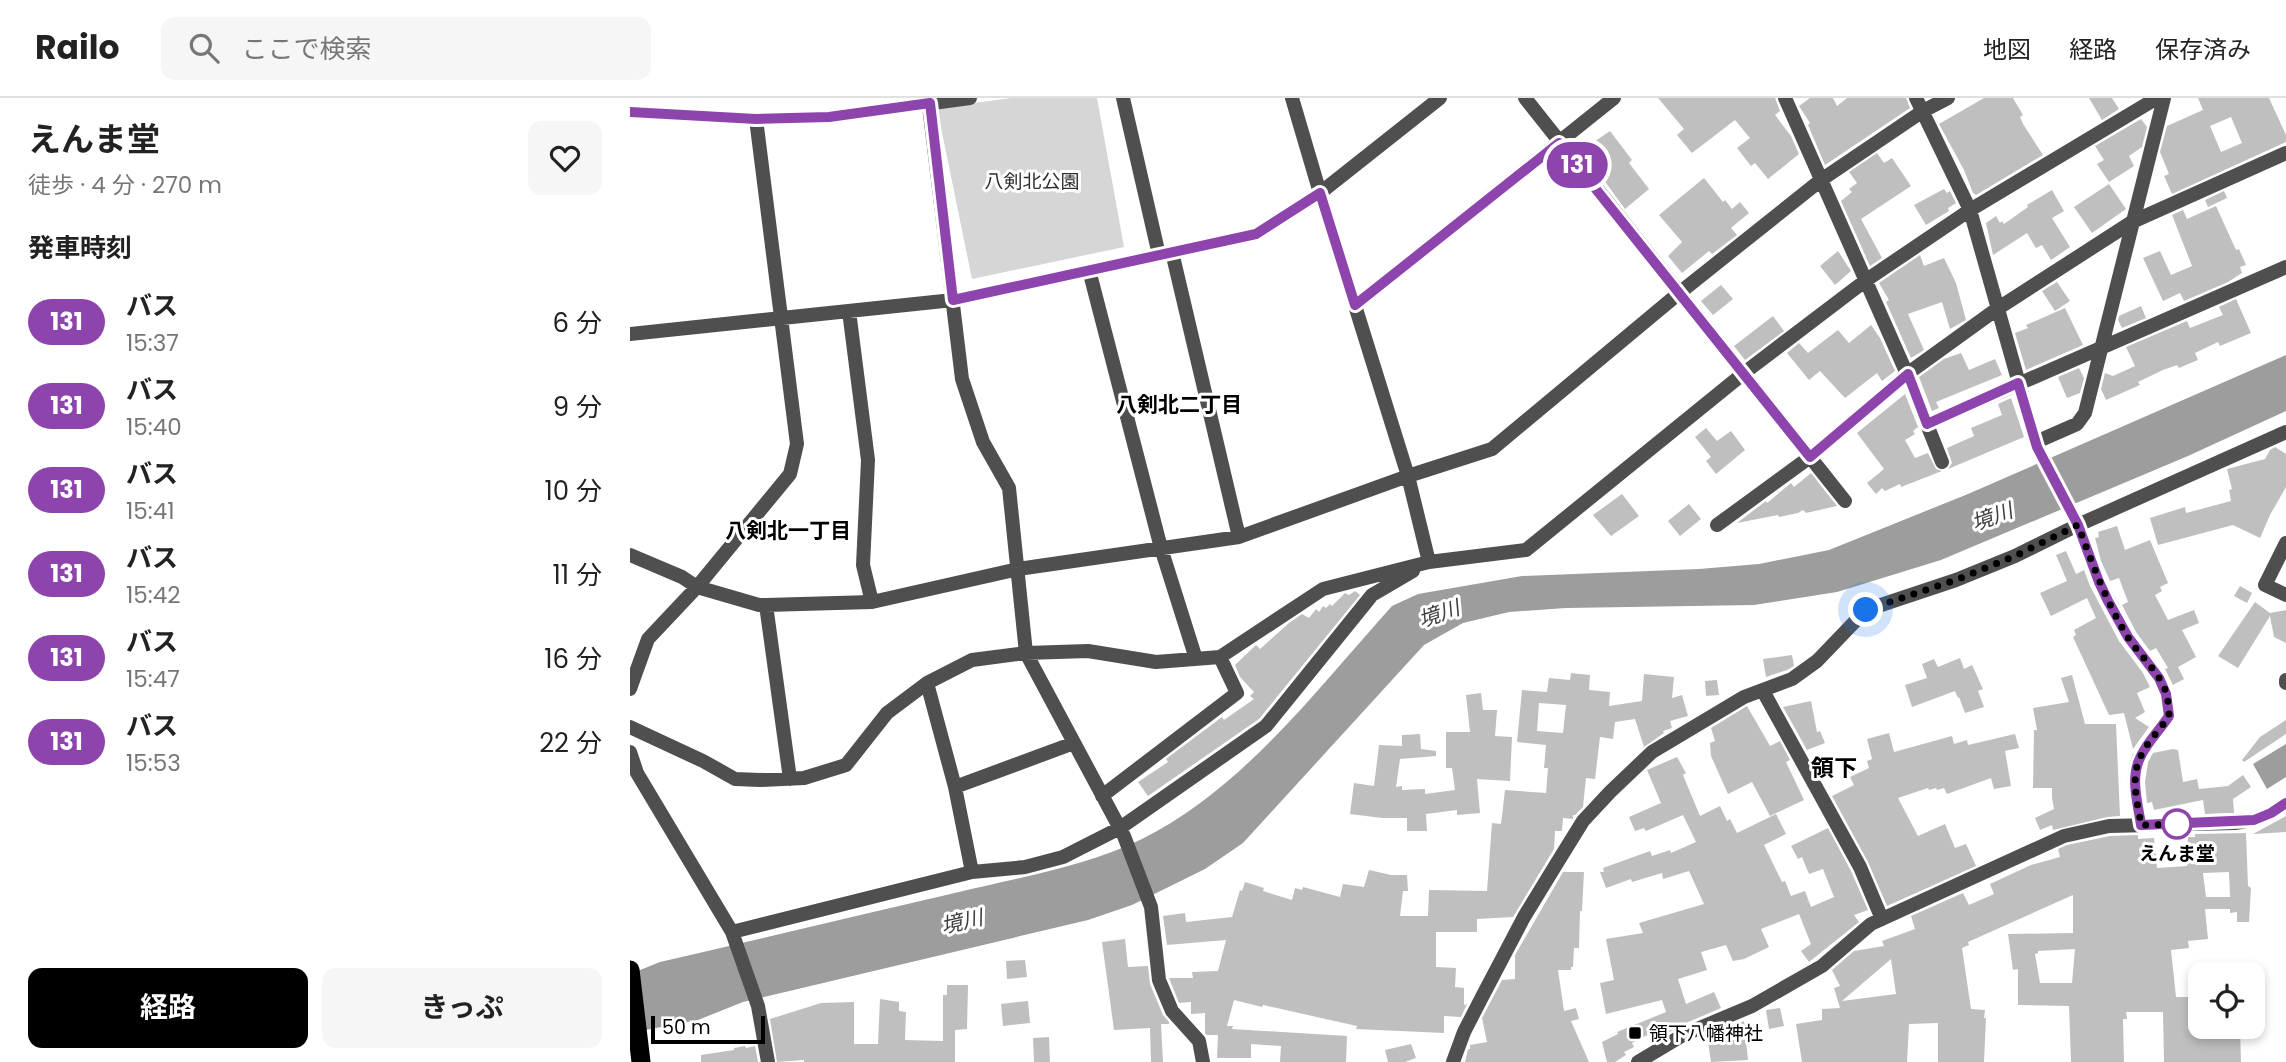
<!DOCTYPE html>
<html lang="ja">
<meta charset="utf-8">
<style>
body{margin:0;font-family:Poppins,"Noto Sans JP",sans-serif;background:#f6f6f6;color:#222;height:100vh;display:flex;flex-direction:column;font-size:26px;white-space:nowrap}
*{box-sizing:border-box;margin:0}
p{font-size:23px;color:#767676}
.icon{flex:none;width:38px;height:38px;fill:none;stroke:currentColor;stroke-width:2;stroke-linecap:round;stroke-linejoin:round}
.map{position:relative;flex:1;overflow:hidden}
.drawer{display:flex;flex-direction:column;background:#fff;width:630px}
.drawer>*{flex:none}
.badge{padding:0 14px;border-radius:23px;font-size:24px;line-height:46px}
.buttons{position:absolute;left:1558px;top:864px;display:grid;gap:14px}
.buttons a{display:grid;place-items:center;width:77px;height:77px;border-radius:14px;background:#fff;box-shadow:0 4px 10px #0003;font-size:35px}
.scale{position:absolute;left:21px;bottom:18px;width:114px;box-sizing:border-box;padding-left:7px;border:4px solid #000;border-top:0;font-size:19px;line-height:24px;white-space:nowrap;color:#000;-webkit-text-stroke:5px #fff;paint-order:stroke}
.you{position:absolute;width:35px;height:35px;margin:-18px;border:5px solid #fff;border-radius:50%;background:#1a73e8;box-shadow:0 0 0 10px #1a73e833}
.map>.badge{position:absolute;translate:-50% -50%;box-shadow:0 0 0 4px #fff}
h2{padding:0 28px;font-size:26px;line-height:63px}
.round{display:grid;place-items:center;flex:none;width:74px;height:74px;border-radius:14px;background:#f6f6f6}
.head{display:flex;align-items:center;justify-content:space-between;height:119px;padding:0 28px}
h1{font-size:33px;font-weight:700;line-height:52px}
.cta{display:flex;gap:14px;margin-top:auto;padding:14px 28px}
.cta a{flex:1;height:80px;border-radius:14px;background:#000;color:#fff;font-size:28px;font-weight:700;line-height:80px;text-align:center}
.cta a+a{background:#f6f6f6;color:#222}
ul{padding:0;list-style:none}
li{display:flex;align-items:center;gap:21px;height:84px;padding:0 28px}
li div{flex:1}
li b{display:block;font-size:26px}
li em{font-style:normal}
li .badge{min-width:77px;font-weight:700;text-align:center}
header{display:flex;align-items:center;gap:42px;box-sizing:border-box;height:98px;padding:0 35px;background:#fff;border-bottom:2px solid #e0e0e0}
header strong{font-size:33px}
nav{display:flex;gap:38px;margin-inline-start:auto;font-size:24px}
.search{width:490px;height:63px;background:#f6f6f6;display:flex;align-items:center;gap:18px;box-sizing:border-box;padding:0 24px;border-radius:14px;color:#767676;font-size:26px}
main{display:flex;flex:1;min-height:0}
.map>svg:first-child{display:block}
.green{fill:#d6d6d6}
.water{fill:#9d9d9d}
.building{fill:#bfbfbf;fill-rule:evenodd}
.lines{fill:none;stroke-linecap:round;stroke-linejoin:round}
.minor{stroke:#4f4f4f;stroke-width:14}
.tertiary{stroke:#4f4f4f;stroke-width:14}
.trunk{stroke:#000;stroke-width:19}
.line-casing{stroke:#fff;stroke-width:16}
.line{stroke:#8e44ad;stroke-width:10}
.walk{stroke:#000;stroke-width:7;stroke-dasharray:0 12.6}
.stop-dot{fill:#fff;stroke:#8e44ad;stroke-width:3.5}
.poi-dot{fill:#000;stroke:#fff;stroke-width:2.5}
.labels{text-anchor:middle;stroke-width:6;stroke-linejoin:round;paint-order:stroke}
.park-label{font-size:19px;fill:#2d2d2d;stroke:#fff}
.stop-label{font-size:19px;font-weight:bold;fill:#000;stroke:#fff}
.poi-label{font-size:19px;fill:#000;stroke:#fff;text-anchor:start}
.neighbourhood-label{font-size:21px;font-weight:bold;fill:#000;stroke:#fff}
.water-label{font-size:21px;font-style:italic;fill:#3e3e3e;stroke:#fff}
.quarter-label{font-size:23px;font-weight:bold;fill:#000;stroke:#fff}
</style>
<header>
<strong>Railo</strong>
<div class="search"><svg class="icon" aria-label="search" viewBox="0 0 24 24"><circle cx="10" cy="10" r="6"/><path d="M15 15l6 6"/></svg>ここで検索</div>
<nav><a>地図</a><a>経路</a><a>保存済み</a></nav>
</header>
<main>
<section class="drawer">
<div class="head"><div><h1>えんま堂</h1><p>徒歩 · 4 分 · 270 m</p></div><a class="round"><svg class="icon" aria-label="heart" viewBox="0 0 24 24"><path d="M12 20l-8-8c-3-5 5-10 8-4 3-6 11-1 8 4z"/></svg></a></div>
<h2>発車時刻</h2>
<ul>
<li><span class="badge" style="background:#8e44ad;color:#fff">131</span><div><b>バス</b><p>15:37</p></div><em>6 分</em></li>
<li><span class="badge" style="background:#8e44ad;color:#fff">131</span><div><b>バス</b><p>15:40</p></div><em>9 分</em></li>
<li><span class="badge" style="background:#8e44ad;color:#fff">131</span><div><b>バス</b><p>15:41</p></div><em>10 分</em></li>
<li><span class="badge" style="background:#8e44ad;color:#fff">131</span><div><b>バス</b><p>15:42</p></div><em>11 分</em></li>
<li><span class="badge" style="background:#8e44ad;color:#fff">131</span><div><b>バス</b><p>15:47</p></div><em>16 分</em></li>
<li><span class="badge" style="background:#8e44ad;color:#fff">131</span><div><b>バス</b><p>15:53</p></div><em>22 分</em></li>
</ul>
<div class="cta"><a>経路</a><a>きっぷ</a></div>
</section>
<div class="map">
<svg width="1656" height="964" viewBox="0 0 1656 964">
<rect width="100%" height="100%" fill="#fff"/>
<path class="green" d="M381 0H467L494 149 342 181 307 10Z"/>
<path class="water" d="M1656 257V313L1558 358 1311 462 1207 494 1124 507 936 510 879 514 833 525 794 547 613 745 575 771 502 807 458 822 113 904 68 922 0 935V876L30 864C130 841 229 817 329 794 390 779 455 769 512 741 614 690 687 591 762 508L788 496 892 478 1069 471 1129 466 1199 452 1338 396Z
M1656 646V679L1637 691 1623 666Z"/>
<path class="building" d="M1028 0H1145L1150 13 1145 17 1161 38 1169 56 1138 81 1125 65 1121 68 1107 50 1120 40 1105 22 1062 55 1047 37 1054 31Z
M1180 0H1203L1207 8 1217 0H1276L1280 10 1195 67 1178 27 1180 25 1169 8Z
M1354 0H1383L1393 17 1390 19 1393 26 1413 57 1346 97 1343 95 1334 72 1309 26Z
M1459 0H1482L1489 11 1472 22Z
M1568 0H1639L1656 37V44L1542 96 1534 78 1539 76 1530 54 1537 28 1573 12ZM1601 19 1612 45 1591 54 1580 28Z
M1511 21 1517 29 1512 49 1499 58 1504 68 1479 84 1467 66 1474 62 1465 48Z
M980 33 1002 62 999 65 1019 91 995 111 952 52Z
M1247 55 1254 65 1262 60 1281 88 1231 121 1252 160 1240 168 1211 103 1222 94 1219 91 1227 85 1219 74Z
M1074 80 1093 104 1095 102 1102 111 1110 104 1119 115 1101 130 1107 137 1082 156 1079 153 1052 175 1038 158 1052 144 1029 117Z
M1479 86 1496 111 1462 135 1444 109Z
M1314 91 1317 95 1320 93 1326 105 1318 110 1319 113 1296 127 1284 107Z
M1422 92 1434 113 1422 120 1440 149 1421 162 1412 147 1406 150 1397 135 1363 157 1356 125 1366 118 1370 125 1372 123 1374 126 1398 109 1397 107Z
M1594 93 1597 100 1578 109 1575 102Z
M1586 108 1606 152 1609 151 1616 167 1610 169 1612 175 1598 184 1554 203 1550 195 1533 203 1513 160 1530 153 1541 177 1562 168 1542 117 1553 112 1557 121Z
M1208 153 1221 173 1205 187 1190 168Z
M1290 157 1294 168 1314 160 1326 185 1336 222 1320 231 1312 204 1278 216 1294 252 1281 260 1256 204 1259 202 1249 185Z
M1427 184 1440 203 1425 213 1412 193Z
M1091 187 1103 201 1083 217 1071 203Z
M1606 201 1621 235 1590 248 1588 244 1565 255 1568 262 1549 270 1547 267 1533 272 1508 284 1510 287 1476 302 1471 291 1475 275 1483 278 1505 268 1496 249 1557 223 1560 230 1593 217 1589 209Z
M1511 208 1516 220 1492 230 1488 222 1489 218Z
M1435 210 1453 247 1396 272 1385 235 1398 230 1396 227Z
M1143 218 1154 233 1115 262 1104 248Z
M1241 227 1250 240 1265 273 1252 283 1247 275 1215 300 1190 273 1179 282 1157 255 1169 245 1178 255 1208 232 1219 245Z
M1331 255 1339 272 1365 261 1372 277 1306 304 1309 310 1302 313 1289 279 1314 261Z
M1449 270 1454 280 1450 295 1437 300 1428 279Z
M1275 296 1288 329 1283 333 1285 336 1275 342 1285 360 1298 355 1306 371 1312 373 1271 389 1270 386 1255 393 1252 390 1246 396 1237 385 1254 371 1227 335Z
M1381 300 1394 339 1318 371 1322 365 1317 350 1344 338 1341 330 1372 317 1368 306Z
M1076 330 1087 343 1101 333 1115 352 1086 376 1076 363 1081 359 1065 339Z
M1645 349 1656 356V389L1640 417 1630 440 1603 427 1528 447 1520 420 1555 409 1556 415 1601 403 1599 392 1602 391 1597 371 1635 361 1640 352Z
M1181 375 1207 408 1176 415 1173 412 1168 415 1149 419 1148 417 1107 425 1136 403 1137 405 1161 385 1164 389Z
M992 396 1009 418 981 438 963 417Z
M1059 406 1071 421 1050 438 1038 423Z
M1487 428 1495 452 1520 442 1538 485 1530 489 1532 493 1525 497 1538 522 1564 512 1569 525 1552 532 1566 559 1548 569 1554 581 1543 587 1535 571 1538 570 1526 550 1520 553 1506 534 1492 507 1498 504 1489 480 1480 483 1471 463 1465 440 1469 439 1468 434Z
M1436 453 1446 476 1454 472 1460 488 1489 543 1513 575 1520 589 1507 595 1515 614 1505 620 1519 629 1503 651 1494 615 1479 617 1443 539 1446 537 1444 532 1466 520 1457 500 1421 518 1410 495 1437 483 1426 457Z
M1610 488 1622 495 1617 505 1604 498Z
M725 493 730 497 629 621 518 698 508 684 538 664 536 661 592 619 594 622 624 601 620 598 624 594 610 579 605 567 626 547 630 551 659 525 672 516 679 520 686 511 689 514 693 508 696 510 700 506 702 508 715 495 719 497Z
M1625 504 1640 515 1656 512V545L1644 539 1640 518 1608 570 1588 558Z
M1162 557 1164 568 1157 572 1136 579 1133 561Z
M1330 560 1334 571 1342 567 1353 591 1348 593 1354 609 1335 615 1329 599 1328 600 1325 593 1282 609 1275 587 1297 580 1292 566 1304 561 1308 569Z
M941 575 960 577 959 592 980 594 979 608 1012 603 1014 576 1044 579 1042 600 1052 597 1058 618 1040 623 1042 630 1033 633 1034 635 1014 649 1005 621 985 624 983 641 970 639 965 681 956 680 953 709 945 717H943V721L933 720 932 733H925L924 751 883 819 847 821V834H806V869L826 870 825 889 834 890V907L837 906 831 919 814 918V935L726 931 727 928 633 907 632 909 604 902 597 928H603L602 931 717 938 716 964H650L651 948 621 946V960H587L588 937H576L575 935V915L561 916V904L549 905 539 880H563L562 874 588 873 596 842 537 847 533 818 555 815 556 824 602 819 610 792 612 793 615 784 634 790 633 793 662 802 665 790 672 792 673 789 710 799 713 786 734 789 739 772 761 777H777L778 793H773L770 818H798L799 792 857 793 862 725 871 726 875 692 916 695 918 670H914L916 647 887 644 892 592 917 594 919 580 940 582ZM909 605 936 607 933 635 907 633Z
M1442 577 1455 626H1486L1490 718 1477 719 1423 732 1422 727 1410 732 1405 720 1424 711 1422 700V690H1403L1404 632H1407L1403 610 1439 604 1431 580Z
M1087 582 1089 597 1076 598 1075 583Z
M851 595 853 612H867L865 638 882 639 880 683 847 681 850 715 827 717V712L796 716 797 733H777V720H752L720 716 724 685 744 688 749 647 772 648V637L790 636 791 651 806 653V658L770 661 766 689 772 688V692L795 691V696L825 692 822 670H816V634H840L836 597Z
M1181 603 1187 634 1190 633 1195 645 1177 652 1153 609Z
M1117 608 1140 648 1150 643 1160 662 1156 664 1174 702 1140 718 1122 684 1098 696 1081 658 1080 645 1085 643 1081 630Z
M1656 622V636L1614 664 1612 662 1630 639Z
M1259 635 1264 654 1322 638 1324 646 1337 642 1338 647 1385 636 1389 650 1375 653 1381 688 1364 691 1361 680 1317 696 1314 690 1307 692 1306 690 1299 692 1298 690 1268 700 1288 738 1315 726 1325 750 1336 746 1346 768 1257 808 1238 764 1202 698 1224 687 1220 679 1239 670 1237 663 1242 661 1237 641Z
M1543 651 1548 652 1553 684 1567 681 1569 691 1598 688 1613 677 1621 689 1603 701 1604 715 1575 716 1573 702 1524 712 1522 704 1517 705 1515 684 1518 664 1523 655Z
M1047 659 1056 675 1053 677 1070 718 1090 708 1097 723 1100 721 1107 735 1146 716 1156 736 1134 747 1152 784 1155 783 1161 798 1175 793 1181 809 1204 799 1193 771 1179 776 1172 759 1168 761 1161 748 1198 730 1221 773 1238 812 1224 817 1229 824 1179 864 1171 853 1181 846 1169 816 1131 831 1139 849 1114 861 1103 863 1096 847 1071 854 1077 872 1048 881 1056 906 1084 894 1091 910 1049 928 1035 937 1031 930 1002 945 1004 949 994 954 996 957 985 964H977L972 944 988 936 987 934 1036 914 1032 902 976 916 970 885 984 882 976 841 1013 835 1009 825 1074 806 1059 773 1033 781 1032 775 1002 784 1001 781 976 790 970 774H974L973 770 1020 753 1022 758 1040 752 1041 755 1066 744 1053 717 1016 733 1014 730 1005 733 999 719 1031 705 1017 672Z
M1656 718V734L1623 736Z
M1616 735 1618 788 1621 790 1619 824H1607V814L1600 815V811H1575L1578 841 1558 843 1559 850 1541 852 1546 899H1566V920H1570V929H1610L1611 964H1534L1533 914H1496L1497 921H1493L1494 964H1441L1439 908 1388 907V871L1383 872 1378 836 1443 835V797L1338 844 1339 847 1332 850 1341 911 1355 912 1354 920H1356L1354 964H1308V925L1279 926 1277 964H1172L1166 926 1192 922V911L1210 910 1204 890 1210 888 1202 872 1224 853 1254 848 1252 843 1285 831 1281 818 1333 795 1339 807 1364 796 1360 786 1401 767 1430 759 1428 751 1437 747 1480 738 1508 737V741L1524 740 1527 770 1557 768 1558 739H1565V736ZM1599 774 1600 799H1576L1573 775ZM1445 851 1442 885H1410L1405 856 1408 855V853ZM1261 861 1266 896 1212 903Z
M933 774H954L952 813H950L949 850H944L943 869H941V872H928L934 913 946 910 949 921 941 923 959 964H835L838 951H840V947L857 944 852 920 872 882 885 881V857Z
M495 841 498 869 518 868 520 886 533 917 539 924V926H531L533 964H521L520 930 484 932 472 844Z
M395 862 397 879 377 881 376 863Z
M317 887H338L337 931 325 932V964H174V962L147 964 140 921 191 905 224 904V946H248L250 901 269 904V913L276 914 275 942 313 943V897H317Z
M398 903 400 925 373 928 371 906Z
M1150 910 1154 928 1139 931 1136 912Z
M1114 923 1118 962 1081 964 1077 937Z
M419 939 420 964H404L403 940Z
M781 946 786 960 775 964H758L755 952Z
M115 948 116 950 125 948 128 964H71V957L104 952V950Z"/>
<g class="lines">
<path class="minor" d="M298 0 332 281 353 344 379 390 396 555 494 738 521 809 529 882 542 913 569 943 573 964
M493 0 529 157
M895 0 1215 403
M1155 0 1277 276 1312 364
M1286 0 1340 112 1407 349 1448 427 1469 484 1498 539 1529 580 1536 596 1539 618C1530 632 1516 645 1509 660 1500 680 1508 706 1511 727
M0 14 126 21 199 19 340 0
M690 95 778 378 799 464
M542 154 609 439
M459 172 531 450 566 561
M725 207 984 0
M219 213 238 362 233 467 242 504
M0 236 323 202 626 136 690 95 810 0
M1297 326 1656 169
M1406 344 1447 326 1455 315 1534 0
M1087 427 1180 359 1277 276 1367 211 1502 124 1656 55
M1656 445 1635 487 1656 497
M0 457 52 479 67 489 129 507H136L242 504 388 471 609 439 778 378 862 351 1048 196 1191 82 1293 13 1318 0
M136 507 160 681
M1656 582V585
M297 585 325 689 342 774
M0 591 18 541 67 489 160 376 167 346 126 21
M1133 593 1230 769 1252 821
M0 629 73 663 105 681 130 682 174 680 216 667 257 615 297 585 342 562 396 555 458 553 526 564 590 559 693 491 799 464 896 452 1114 275 1235 183 1340 112 1527 0
M0 654 7 675 102 834 128 908 138 964
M325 689 444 645
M472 698 607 595 590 559
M102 834 342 774 395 769 433 759 490 730 636 628 742 497 783 473
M823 964 834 934 852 899 894 819 927 765 953 723 980 694 1022 654 1114 599 1162 581 1187 563 1236 512 1326 482 1385 458 1448 427 1656 334
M1008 964 1053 937 1122 908 1192 868 1241 826 1434 738 1479 728 1605 725C1625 722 1639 717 1656 705"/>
<path class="tertiary" d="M662 0 690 95"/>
<path class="trunk" d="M0 872 11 964"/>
</g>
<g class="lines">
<defs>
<path id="line" d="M0 14 126 21 199 19 300 5 323 202 626 136 690 95 725 207 929 45 1180 359 1278 276 1297 326 1388 285 1407 349 1448 427 1469 484 1478 503 1498 539 1529 580 1536 596 1539 618C1530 632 1516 645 1510 660 1500 680 1508 706 1511 727L1624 722 1641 715 1656 705"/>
</defs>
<use href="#line" class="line-casing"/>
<use href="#line" class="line"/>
<path class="walk" d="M1236 512 1326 482 1385 458 1448 427C1462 465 1476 503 1497 538 1509 557 1530 574 1537 597 1538 603 1539 611 1539 618 1530 632 1516 645 1510 660 1500 680 1508 706 1511 727L1558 726H1547"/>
</g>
<circle class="stop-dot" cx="1547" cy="726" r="14"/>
<rect class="poi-dot" x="998" y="928" width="14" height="14" rx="3.5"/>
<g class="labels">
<g class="park-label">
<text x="402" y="90">八剣北公園</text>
</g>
<g class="stop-label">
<text x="1547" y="762">えんま堂</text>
</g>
<g class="poi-label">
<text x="1019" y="942">領下八幡神社</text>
</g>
<g class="neighbourhood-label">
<text x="549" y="314">八剣北二丁目</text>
<text x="158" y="440">八剣北一丁目</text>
</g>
<g class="water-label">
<text transform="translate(1362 419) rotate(-20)" y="7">境川</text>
<text transform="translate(809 516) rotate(-19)" y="7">境川</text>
<text transform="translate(332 824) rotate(-13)" y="7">境川</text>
</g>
<g class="quarter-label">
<text x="1204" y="678">領下</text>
</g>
</g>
</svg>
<div class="buttons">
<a><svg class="icon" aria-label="locate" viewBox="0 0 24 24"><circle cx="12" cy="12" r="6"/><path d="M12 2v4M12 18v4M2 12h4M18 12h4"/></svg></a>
</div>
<div class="scale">50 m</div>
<div class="you" style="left:1236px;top:512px"></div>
<b class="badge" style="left:947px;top:67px;background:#8e44ad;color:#fff">131</b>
</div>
</main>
